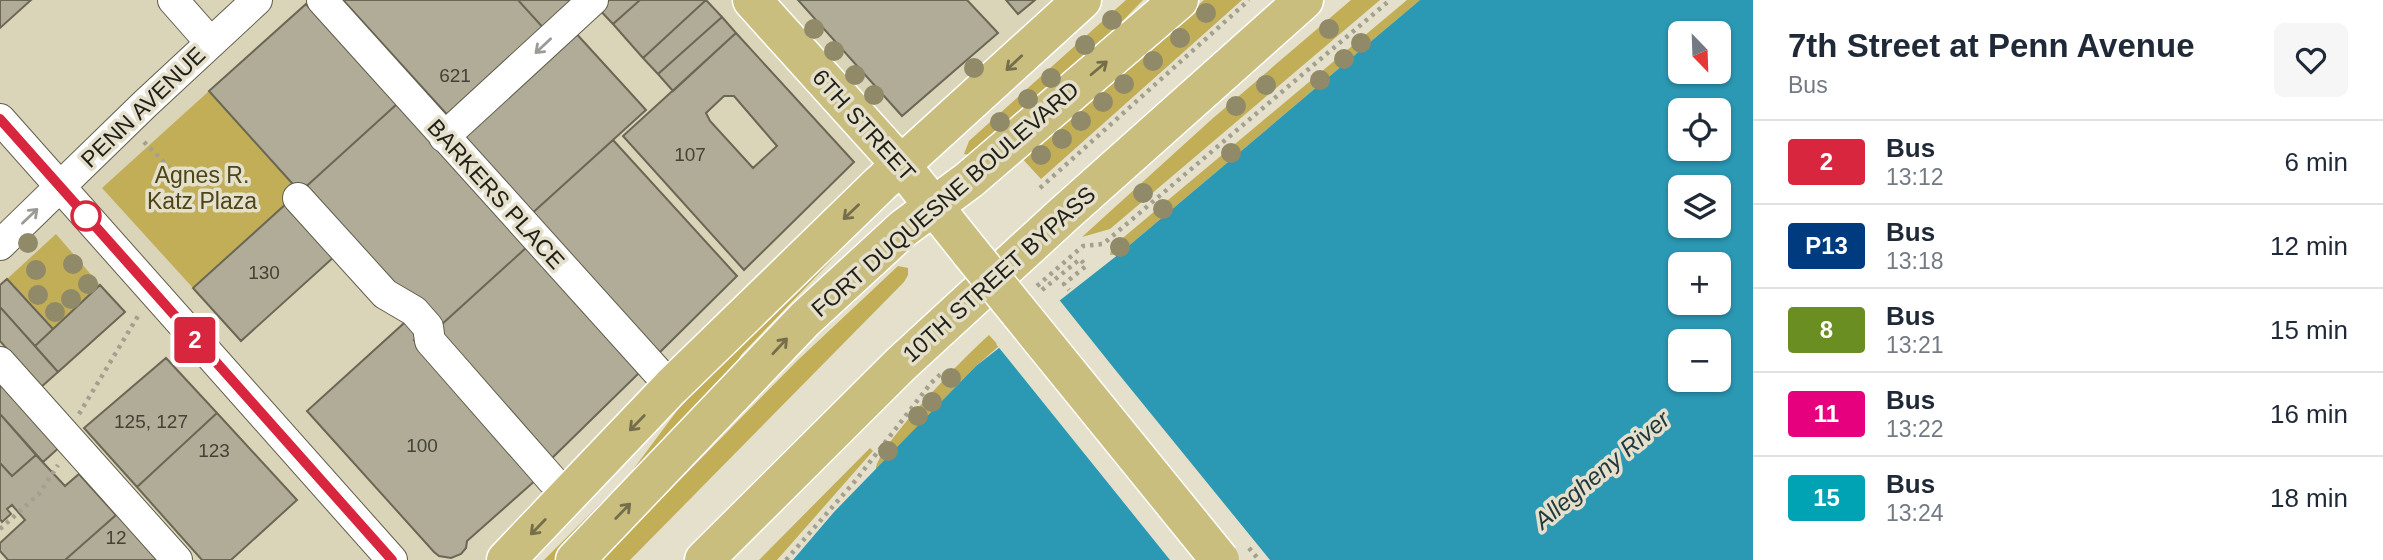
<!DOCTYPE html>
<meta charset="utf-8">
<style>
body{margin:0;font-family:Helvetica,sans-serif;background:#f6f6f7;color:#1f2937;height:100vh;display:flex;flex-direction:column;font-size:26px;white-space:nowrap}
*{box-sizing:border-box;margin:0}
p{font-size:23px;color:#747a83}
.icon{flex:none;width:38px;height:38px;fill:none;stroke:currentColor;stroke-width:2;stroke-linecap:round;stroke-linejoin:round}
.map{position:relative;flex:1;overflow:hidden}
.drawer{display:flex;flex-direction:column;background:#fff;width:630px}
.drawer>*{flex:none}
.badge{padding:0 14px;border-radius:5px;font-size:24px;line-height:46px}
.needle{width:46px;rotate:157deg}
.controls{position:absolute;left:1668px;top:21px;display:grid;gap:14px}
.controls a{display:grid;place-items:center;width:63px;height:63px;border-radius:10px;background:#fff;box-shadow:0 2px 5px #0004;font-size:35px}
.map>.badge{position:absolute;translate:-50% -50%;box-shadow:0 0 0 4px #fff}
.round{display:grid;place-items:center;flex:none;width:74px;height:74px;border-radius:10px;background:#f6f6f7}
.summary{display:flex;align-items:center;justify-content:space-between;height:119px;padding:0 35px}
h1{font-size:33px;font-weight:700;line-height:52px}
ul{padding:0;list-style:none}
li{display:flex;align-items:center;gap:21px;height:84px;padding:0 35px;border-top:2px solid #e0e1e3}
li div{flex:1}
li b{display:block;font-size:26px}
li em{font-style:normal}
li .badge{min-width:77px;font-weight:700;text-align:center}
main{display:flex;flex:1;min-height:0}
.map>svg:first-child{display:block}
.built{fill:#dad4b9}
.green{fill:#c1ae57}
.water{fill:#2b98b4;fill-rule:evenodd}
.pier{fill:#e4e0cb}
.building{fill:#b0ac98;stroke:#6b6755;stroke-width:2;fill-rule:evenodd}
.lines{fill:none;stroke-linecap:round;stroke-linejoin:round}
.minor-casing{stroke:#625e4c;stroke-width:32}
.major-casing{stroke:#fff;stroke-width:41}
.path{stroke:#a3a08f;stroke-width:4.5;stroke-dasharray:3.5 5;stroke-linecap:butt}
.minor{stroke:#fff;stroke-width:30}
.major{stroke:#cabe7f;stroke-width:38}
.major-bridge-casing{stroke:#fff;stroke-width:41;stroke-linecap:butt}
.major-bridge{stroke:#cabe7f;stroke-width:38}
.tree{fill:#918a69}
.oneway{stroke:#9b9a96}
.oneway2{stroke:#756e4a}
.line-casing{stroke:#fff;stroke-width:16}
.line{stroke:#d7263d;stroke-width:10}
.stop-dot{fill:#fff;stroke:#d7263d;stroke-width:3.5}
.labels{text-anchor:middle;stroke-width:7;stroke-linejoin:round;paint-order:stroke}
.number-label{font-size:19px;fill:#444236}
.street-label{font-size:23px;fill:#201e16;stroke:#e4e0cb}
.park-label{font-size:23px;fill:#4d4418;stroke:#e4e0cb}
.water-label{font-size:24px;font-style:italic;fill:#21383f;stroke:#e4e0cb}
</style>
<main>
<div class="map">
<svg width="1753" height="560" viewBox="0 0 1753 560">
<rect width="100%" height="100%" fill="#e4e0cb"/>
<path class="built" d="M0 0H1089L500 560H0Z"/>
<path class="green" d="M1126 0H1143L1106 38 969 155 964 154 969 141Z
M1204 0H1242L1041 179 1019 155Z
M1351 0H1380L1110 229 1082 237 1212 119Z
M1407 0H1420L1119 254 1110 255 1112 247Z
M209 91 300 192 193 288 102 188Z
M872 218 741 355 726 383 557 560H544L629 475 691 392Z
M56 234 100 285 53 329 7 279Z
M898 266 908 268V275L904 282 630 560H601L798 360Z
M989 335 999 346 976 366 876 470C875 448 968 353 989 335Z
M870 448 873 451 777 560H759Z"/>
<path class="water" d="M1420 0H1753V560H793L834 512 976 366 1119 254ZM1680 33H1718V72H1680ZM1680 110H1718V149H1680ZM1680 187H1718V226H1680ZM1680 264H1718V303H1680ZM1680 341H1718V380H1680Z"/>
<path class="pier" d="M1057 297 1117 372 1270 560H1170L996 344Z"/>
<path class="building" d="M0 0H31L0 28Z
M343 0H518L547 32 451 119Z
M518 0H583L547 32Z
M603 0H640L613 24 596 6Z
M640 0H706L643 58 613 24Z
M706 0 722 17 658 74 643 58Z
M798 0H967L998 33 902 116Z
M1006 0H1035L1018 14Z
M306 4 397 104 300 192 209 91Z
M722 17 736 33 673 91 658 74Z
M573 30 646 110 528 217 455 136Z
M736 33 854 162 744 270 623 136ZM724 96H734L777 146 753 168 710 121 706 113Z
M397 104 527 247 430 335 300 192Z
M613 140 737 276 655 357 528 217Z
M287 203 335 256 241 341 193 288Z
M527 247 640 372 547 463 430 335Z
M7 279 53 329 35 346 0 307V285Z
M100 285 125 312 58 372 35 346Z
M0 307 58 372 40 388 0 341Z
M413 315 427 329 414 340 537 479 467 541 466 548 461 554 451 558 439 556 434 552 307 411Z
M166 358 217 413 137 487 84 428Z
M0 376 62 445 43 462 0 414Z
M217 413 297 500 231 560H202L137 487Z
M0 414 36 455 12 476 0 463Z
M36 455 65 486 79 474 116 515 65 560H8L0 551V543L25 520 12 505 7 509 11 514 2 522 0 519V463L12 476Z
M119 511 163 560H65L116 515Z"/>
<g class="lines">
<defs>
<path id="minor" d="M173 0 210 42
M322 0 671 387
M0 119 392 560
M444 137 593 0
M298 198 385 294 414 311 428 327 430 341 552 480
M0 245 145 104 257 0
M0 362 177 560"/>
<path id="major" d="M752 0 901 165 971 253
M506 560 671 387 880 184 1082 0
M575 560 805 319 904 228 969 180 1179 0
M704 560 901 364 1063 215 1304 0"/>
</defs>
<use href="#minor" class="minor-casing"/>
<use href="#major" class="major-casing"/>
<path class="path" d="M144 142 169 167
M1040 188 1249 0
M1037 286 1083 246 1103 244 1390 0
M1042 290 1080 259 1086 266 1064 284 1069 290
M79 414 138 316
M0 529 39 494 58 465
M1249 548 1259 560
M786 560 856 480 931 383 943 372"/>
<use href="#minor" class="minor"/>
<use href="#major" class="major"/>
<defs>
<path id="major-bridge" d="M971 253 1220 560"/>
</defs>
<use href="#major-bridge" class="major-bridge-casing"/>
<use href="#major-bridge" class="major-bridge"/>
</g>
<g class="tree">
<circle cx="1206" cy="13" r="10"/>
<circle cx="1112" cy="20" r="10"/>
<circle cx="814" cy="29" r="10"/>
<circle cx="1329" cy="29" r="10"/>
<circle cx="1180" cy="38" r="10"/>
<circle cx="1361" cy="43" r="10"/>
<circle cx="1085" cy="45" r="10"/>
<circle cx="834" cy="51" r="10"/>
<circle cx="1344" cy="59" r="10"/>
<circle cx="1153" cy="61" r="10"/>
<circle cx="974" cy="68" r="10"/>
<circle cx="855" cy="75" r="10"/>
<circle cx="1051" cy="78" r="10"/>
<circle cx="1320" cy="80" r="10"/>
<circle cx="1124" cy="84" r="10"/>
<circle cx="1266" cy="85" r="10"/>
<circle cx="874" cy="95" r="10"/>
<circle cx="1028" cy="99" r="10"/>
<circle cx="1103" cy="102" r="10"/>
<circle cx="1236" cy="106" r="10"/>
<circle cx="1081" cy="121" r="10"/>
<circle cx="1000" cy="122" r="10"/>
<circle cx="1062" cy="139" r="10"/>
<circle cx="1231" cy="153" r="10"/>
<circle cx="1041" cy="155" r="10"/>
<circle cx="1143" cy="193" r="10"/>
<circle cx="1163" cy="209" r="10"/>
<circle cx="28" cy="243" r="10"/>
<circle cx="1120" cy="247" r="10"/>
<circle cx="73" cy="264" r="10"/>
<circle cx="36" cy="270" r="10"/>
<circle cx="88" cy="284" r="10"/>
<circle cx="38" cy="295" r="10"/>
<circle cx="71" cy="299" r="10"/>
<circle cx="55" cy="312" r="10"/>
<circle cx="951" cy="378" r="10"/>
<circle cx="932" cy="402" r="10"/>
<circle cx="918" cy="416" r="10"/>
<circle cx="888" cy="451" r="10"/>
</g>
<defs><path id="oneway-shaft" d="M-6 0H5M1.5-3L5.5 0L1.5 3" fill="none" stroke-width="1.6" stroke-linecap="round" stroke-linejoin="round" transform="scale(1.75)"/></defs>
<g class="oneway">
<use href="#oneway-shaft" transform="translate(543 46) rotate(137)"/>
<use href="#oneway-shaft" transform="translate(30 216) rotate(-44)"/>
</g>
<g class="oneway2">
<use href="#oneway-shaft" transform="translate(1014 63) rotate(137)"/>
<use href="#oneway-shaft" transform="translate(1099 68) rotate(-40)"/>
<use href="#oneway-shaft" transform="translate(851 212) rotate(136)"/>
<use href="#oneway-shaft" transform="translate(780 346) rotate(-47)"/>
<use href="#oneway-shaft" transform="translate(637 423) rotate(134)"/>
<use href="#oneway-shaft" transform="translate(623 511) rotate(-46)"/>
<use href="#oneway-shaft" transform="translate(538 527) rotate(134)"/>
</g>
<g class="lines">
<defs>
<path id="line" d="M0 119 392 560"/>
</defs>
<use href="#line" class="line-casing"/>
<use href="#line" class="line"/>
</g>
<circle class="stop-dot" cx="86" cy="216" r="14"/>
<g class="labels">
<g class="number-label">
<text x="455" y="82">621</text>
<text x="690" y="161">107</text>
<text x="264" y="279">130</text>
<text x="151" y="428">125, 127</text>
<text x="422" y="452">100</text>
<text x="214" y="457">123</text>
<text x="116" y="544">12</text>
</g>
<g class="street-label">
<text transform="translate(143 107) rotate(-44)" y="8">PENN AVENUE</text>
<text transform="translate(864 125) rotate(48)" y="8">6TH STREET</text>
<text transform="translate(496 194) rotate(48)" y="8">BARKERS PLACE</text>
<text transform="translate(945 199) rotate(-41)" y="8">FORT DUQUESNE BOULEVARD</text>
<text transform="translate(999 274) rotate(-42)" y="8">10TH STREET BYPASS</text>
</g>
<g class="park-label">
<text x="202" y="183">Agnes R.<tspan x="202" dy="26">Katz Plaza</tspan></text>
</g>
<g class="water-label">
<text transform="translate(1602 470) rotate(-40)" y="8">Allegheny River</text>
</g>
</g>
</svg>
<div class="controls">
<a><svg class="needle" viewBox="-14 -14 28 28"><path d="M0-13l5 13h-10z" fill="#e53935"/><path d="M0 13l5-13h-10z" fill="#747a83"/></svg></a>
<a><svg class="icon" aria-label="locate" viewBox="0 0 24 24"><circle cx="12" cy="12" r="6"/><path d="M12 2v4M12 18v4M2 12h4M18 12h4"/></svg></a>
<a><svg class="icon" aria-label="layers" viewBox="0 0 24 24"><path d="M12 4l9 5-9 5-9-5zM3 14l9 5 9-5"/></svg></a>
<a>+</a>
<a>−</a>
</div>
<b class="badge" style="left:195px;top:340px;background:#d7263d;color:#fff">2</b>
</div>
<section class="drawer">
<div class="summary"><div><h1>7th Street at Penn Avenue</h1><p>Bus</p></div><a class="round"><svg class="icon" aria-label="heart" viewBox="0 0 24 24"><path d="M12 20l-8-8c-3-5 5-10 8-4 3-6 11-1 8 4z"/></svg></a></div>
<ul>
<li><span class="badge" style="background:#d7263d;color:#fff">2</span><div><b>Bus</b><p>13:12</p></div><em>6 min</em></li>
<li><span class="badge" style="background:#003b80;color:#fff">P13</span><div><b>Bus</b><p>13:18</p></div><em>12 min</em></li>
<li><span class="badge" style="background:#6b8e23;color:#fff">8</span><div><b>Bus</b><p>13:21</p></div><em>15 min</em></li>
<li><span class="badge" style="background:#e6007e;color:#fff">11</span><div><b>Bus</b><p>13:22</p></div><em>16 min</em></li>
<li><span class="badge" style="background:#00a3b4;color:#fff">15</span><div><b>Bus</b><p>13:24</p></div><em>18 min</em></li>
</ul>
</section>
</main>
